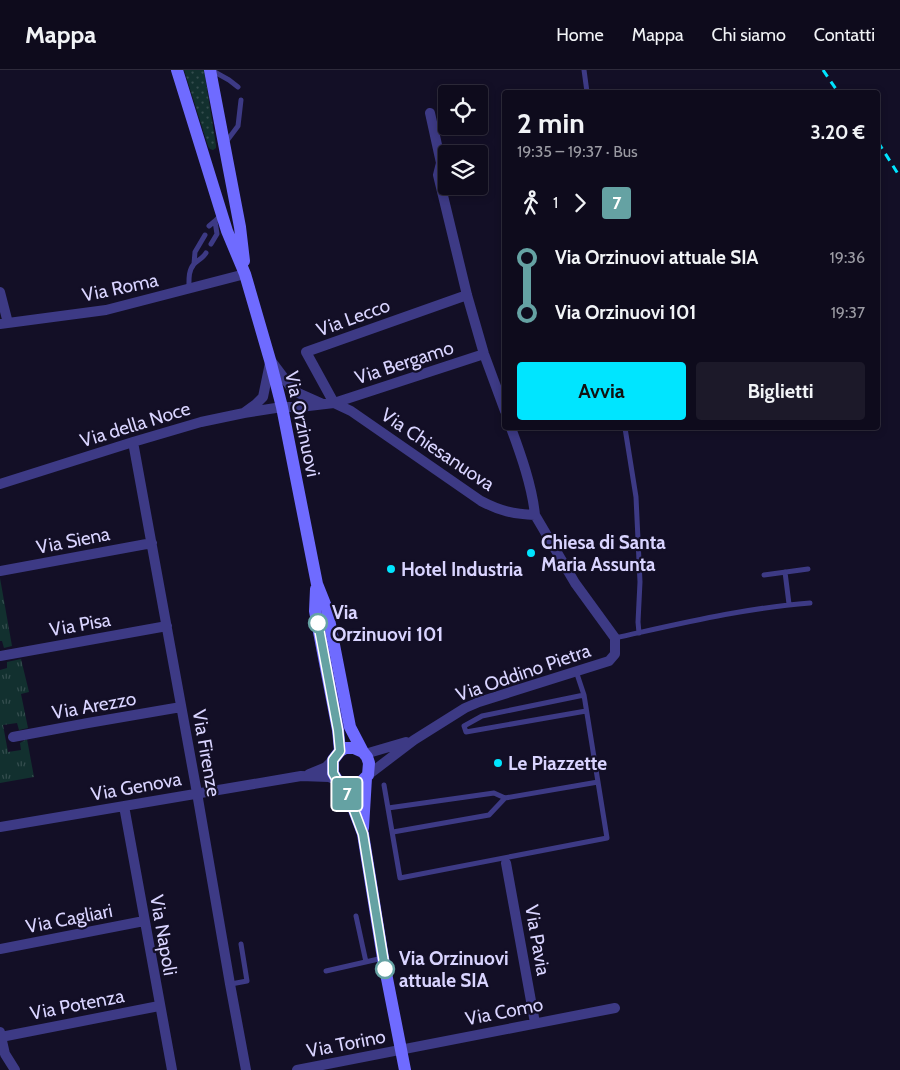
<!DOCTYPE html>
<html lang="it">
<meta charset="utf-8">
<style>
body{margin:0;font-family:Cabin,sans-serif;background:#1c1929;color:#f1f3f6;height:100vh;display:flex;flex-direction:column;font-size:19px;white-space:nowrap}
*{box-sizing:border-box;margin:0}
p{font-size:16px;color:#9b9ba3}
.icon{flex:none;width:28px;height:28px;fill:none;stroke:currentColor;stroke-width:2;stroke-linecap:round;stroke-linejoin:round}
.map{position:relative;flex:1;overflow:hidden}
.side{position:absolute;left:502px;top:20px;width:378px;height:340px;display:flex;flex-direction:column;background:#0e0b1c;border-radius:5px;box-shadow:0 2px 8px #0003,0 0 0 1px #2e2b3b}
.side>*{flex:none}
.badge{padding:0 10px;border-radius:4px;font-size:18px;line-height:32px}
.fabs{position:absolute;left:438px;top:15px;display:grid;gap:10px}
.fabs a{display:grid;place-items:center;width:50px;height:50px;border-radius:5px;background:#0e0b1c;box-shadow:0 2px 8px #0003,0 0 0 1px #2e2b3b;font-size:25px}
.map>.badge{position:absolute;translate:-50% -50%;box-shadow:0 0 0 2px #fff}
.legs{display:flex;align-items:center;gap:8px;height:55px;padding:0 15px;font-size:16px}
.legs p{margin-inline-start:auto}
.headline{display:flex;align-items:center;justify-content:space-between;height:85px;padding:0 15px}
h1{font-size:28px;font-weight:700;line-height:38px}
.primary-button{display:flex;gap:10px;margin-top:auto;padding:10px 15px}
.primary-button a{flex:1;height:58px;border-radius:5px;background:#00e5ff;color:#111;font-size:20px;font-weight:700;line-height:58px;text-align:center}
.primary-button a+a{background:#1c1929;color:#f1f3f6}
ul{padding:0 15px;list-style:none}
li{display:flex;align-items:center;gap:18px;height:55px;font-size:19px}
li i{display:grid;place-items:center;width:8px;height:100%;margin:0 6px;background:currentColor}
li i::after{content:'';width:12px;height:12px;margin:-6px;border:4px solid;border-radius:50%;background:#0e0b1c}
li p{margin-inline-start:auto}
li:first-child i{background:linear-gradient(#0000 50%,currentColor 0)}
li:last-child i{background:linear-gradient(currentColor 50%,#0000 0)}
header{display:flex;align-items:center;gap:30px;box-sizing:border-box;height:70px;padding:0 25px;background:#0e0b1c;border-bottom:1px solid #2e2b3b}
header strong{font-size:24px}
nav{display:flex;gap:28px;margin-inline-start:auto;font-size:18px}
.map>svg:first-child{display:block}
.grass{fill:url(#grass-dots)}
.park{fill:url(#park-tufts)}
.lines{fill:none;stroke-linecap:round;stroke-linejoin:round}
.service{stroke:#3d3a85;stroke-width:5}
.minor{stroke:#3d3a85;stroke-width:10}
.secondary{stroke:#6f6bff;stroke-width:12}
.rail{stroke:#00e5ff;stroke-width:3;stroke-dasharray:8 6;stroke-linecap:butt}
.line-1-casing{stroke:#fff;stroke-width:11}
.line-1{stroke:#65a2a3;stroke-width:8}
.poi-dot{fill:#00e5ff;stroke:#130f26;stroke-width:2}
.stop-1-dot{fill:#fff;stroke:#65a2a3;stroke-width:2.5}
.labels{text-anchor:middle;stroke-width:4.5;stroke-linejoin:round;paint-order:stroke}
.street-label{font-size:19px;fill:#d9d4ff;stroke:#130f26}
.poi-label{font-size:19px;font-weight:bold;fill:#d9d4ff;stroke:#130f26;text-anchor:start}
.stop-label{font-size:19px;font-weight:bold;fill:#d9d4ff;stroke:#130f26;text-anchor:start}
</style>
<header>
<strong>Mappa</strong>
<nav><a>Home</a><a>Mappa</a><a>Chi siamo</a><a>Contatti</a></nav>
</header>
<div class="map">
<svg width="900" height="1000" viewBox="0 0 900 1000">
<defs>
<pattern id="grass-dots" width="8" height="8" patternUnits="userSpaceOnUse" patternTransform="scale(1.25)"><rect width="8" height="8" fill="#12302f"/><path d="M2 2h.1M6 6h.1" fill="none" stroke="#344d4e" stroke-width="1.8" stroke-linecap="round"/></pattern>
<pattern id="park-tufts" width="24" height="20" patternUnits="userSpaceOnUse" patternTransform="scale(1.25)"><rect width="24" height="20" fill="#12302f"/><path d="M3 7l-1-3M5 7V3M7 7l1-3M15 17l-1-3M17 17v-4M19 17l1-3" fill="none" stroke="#344d4e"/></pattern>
</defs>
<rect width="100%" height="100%" fill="#130f26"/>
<path class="grass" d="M184 0H204L216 75V78L213 80 210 79 208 76Z"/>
<path class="park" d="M0 508 12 576 4 578 2 571H0Z
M21 589 29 622 21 624 28 658 19 660 17 653 3 655 8 682 21 680 20 673 27 669 34 707 0 713V600L7 598V592Z"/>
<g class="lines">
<path class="service" d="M584 0 587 22
M213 1 229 10 238 17
M226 72 238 56 241 30
M209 156 215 151
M211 174 217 164 215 151 221 145
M194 194 195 182 205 165
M189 219C189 210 188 201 194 194 198 190 203 188 206 183
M625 358 636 427 640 512 638 552 639 563
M785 502 789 534
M764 505 808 499
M615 568C679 554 744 538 810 533
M584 625 482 646 464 656 466 662 586 641
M384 715 400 808 607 768 584 625 576 601
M388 738 494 723 505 728 598 712
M393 762 489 745 505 728
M356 846 366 892
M326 901 383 888
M231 914 247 911 241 874"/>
<path class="minor" d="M430 43 441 93 438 105 467 225 484 284 505 341
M0 222 8 253
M467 225 306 282 334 333 484 284
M0 254 106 240 245 204
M272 292 290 316 296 322 323 334
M245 342 256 334 263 327 270 293
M511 358C521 385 532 416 535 445
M133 372 197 723 230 914 246 1000
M0 414 133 372 201 352 244 343 282 337H300L334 333 351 341 481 431C500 441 513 444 535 445L575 513 615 568V584L609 591 479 632 465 638 414 670 368 705
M0 501 152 473
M0 586 167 556
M13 667 88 653 181 637
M365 684 406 672
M309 704 326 697 333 690
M124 736 172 1000
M0 757 301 706 329 707 337 710
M506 793 535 953
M0 879 144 851
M0 962 5 984 15 1000
M1 967 159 936
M297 1000 615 938"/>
<path class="secondary" d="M177 0 227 161 245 204 270 290 282 337 317 514 327 539 350 657 363 682 367 687 369 693 368 705 362 711 352 715 342 713
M210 0 240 157 244 191
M316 519 315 541 338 660 340 681
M363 682 354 678H345L340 681 333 690V703L337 710 342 713 351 732 363 764 383 888 405 1000
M363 758 366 708"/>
<path class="rail" d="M823 0 838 22
M878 72 900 107"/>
</g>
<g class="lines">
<defs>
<path id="line-1" d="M318 553 338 660 340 681 333 690V703L337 710 342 713 351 732 363 764 385 899"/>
</defs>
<use href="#line-1" class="line-1-casing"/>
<use href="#line-1" class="line-1"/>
</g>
<g class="poi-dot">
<circle cx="531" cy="483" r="5"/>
<circle cx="391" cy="499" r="5"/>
<circle cx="498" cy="693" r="5"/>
</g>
<g class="stop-1-dot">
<circle cx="318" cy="553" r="9"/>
<circle cx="385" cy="899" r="9"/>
</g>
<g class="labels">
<g class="street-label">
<text transform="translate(120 217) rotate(-12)" y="7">Via Roma</text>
<text transform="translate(353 247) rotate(-20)" y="7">Via Lecco</text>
<text transform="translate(404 292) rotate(-18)" y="7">Via Bergamo</text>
<text transform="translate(135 354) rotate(-17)" y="7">Via della Noce</text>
<text transform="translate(303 354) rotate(78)" y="7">Via Orzinuovi</text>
<text transform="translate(438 379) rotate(34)" y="7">Via Chiesanuova</text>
<text transform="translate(73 470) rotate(-11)" y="7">Via Siena</text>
<text transform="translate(80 554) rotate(-10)" y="7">Via Pisa</text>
<text transform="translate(523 602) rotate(-19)" y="7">Via Oddino Pietra</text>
<text transform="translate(94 635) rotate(-10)" y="7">Via Arezzo</text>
<text transform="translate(207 683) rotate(80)" y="7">Via Firenze</text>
<text transform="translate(136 716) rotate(-10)" y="7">Via Genova</text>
<text transform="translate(69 848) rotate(-11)" y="7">Via Cagliari</text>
<text transform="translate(164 865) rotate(80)" y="7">Via Napoli</text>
<text transform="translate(538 870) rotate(80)" y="7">Via Pavia</text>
<text transform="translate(77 934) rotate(-11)" y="7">Via Potenza</text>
<text transform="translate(504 941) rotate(-11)" y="7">Via Como</text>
<text transform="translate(346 973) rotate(-11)" y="7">Via Torino</text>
</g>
<g class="poi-label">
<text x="541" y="479">Chiesa di Santa<tspan x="541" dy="22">Maria Assunta</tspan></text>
<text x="401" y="506">Hotel Industria</text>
<text x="508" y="700">Le Piazzette</text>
</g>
<g class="stop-label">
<text x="332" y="549">Via<tspan x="332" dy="22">Orzinuovi 101</tspan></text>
<text x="399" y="895">Via Orzinuovi<tspan x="399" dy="22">attuale SIA</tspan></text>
</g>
</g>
</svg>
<div class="fabs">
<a><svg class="icon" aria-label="locate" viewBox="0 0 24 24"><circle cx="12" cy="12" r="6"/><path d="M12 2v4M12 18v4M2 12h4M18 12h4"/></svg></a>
<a><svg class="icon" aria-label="layers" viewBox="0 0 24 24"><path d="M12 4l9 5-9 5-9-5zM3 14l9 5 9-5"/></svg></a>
</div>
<b class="badge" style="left:347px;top:724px;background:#65a2a3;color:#fff">7</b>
<section class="side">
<div class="headline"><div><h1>2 min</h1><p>19:35 – 19:37 · Bus</p></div><b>3.20 €</b></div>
<div class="legs"><svg class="icon" aria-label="walk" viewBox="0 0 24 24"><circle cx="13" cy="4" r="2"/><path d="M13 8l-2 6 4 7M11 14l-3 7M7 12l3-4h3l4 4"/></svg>1<svg class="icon" aria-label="forward" viewBox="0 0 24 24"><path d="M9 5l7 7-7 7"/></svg><b class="badge" style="background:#65a2a3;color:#fff">7</b></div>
<ul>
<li><i style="color:#65a2a3"></i><b>Via Orzinuovi attuale SIA</b><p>19:36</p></li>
<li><i style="color:#65a2a3"></i><b>Via Orzinuovi 101</b><p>19:37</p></li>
</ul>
<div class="primary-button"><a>Avvia</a><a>Biglietti</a></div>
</section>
</div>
